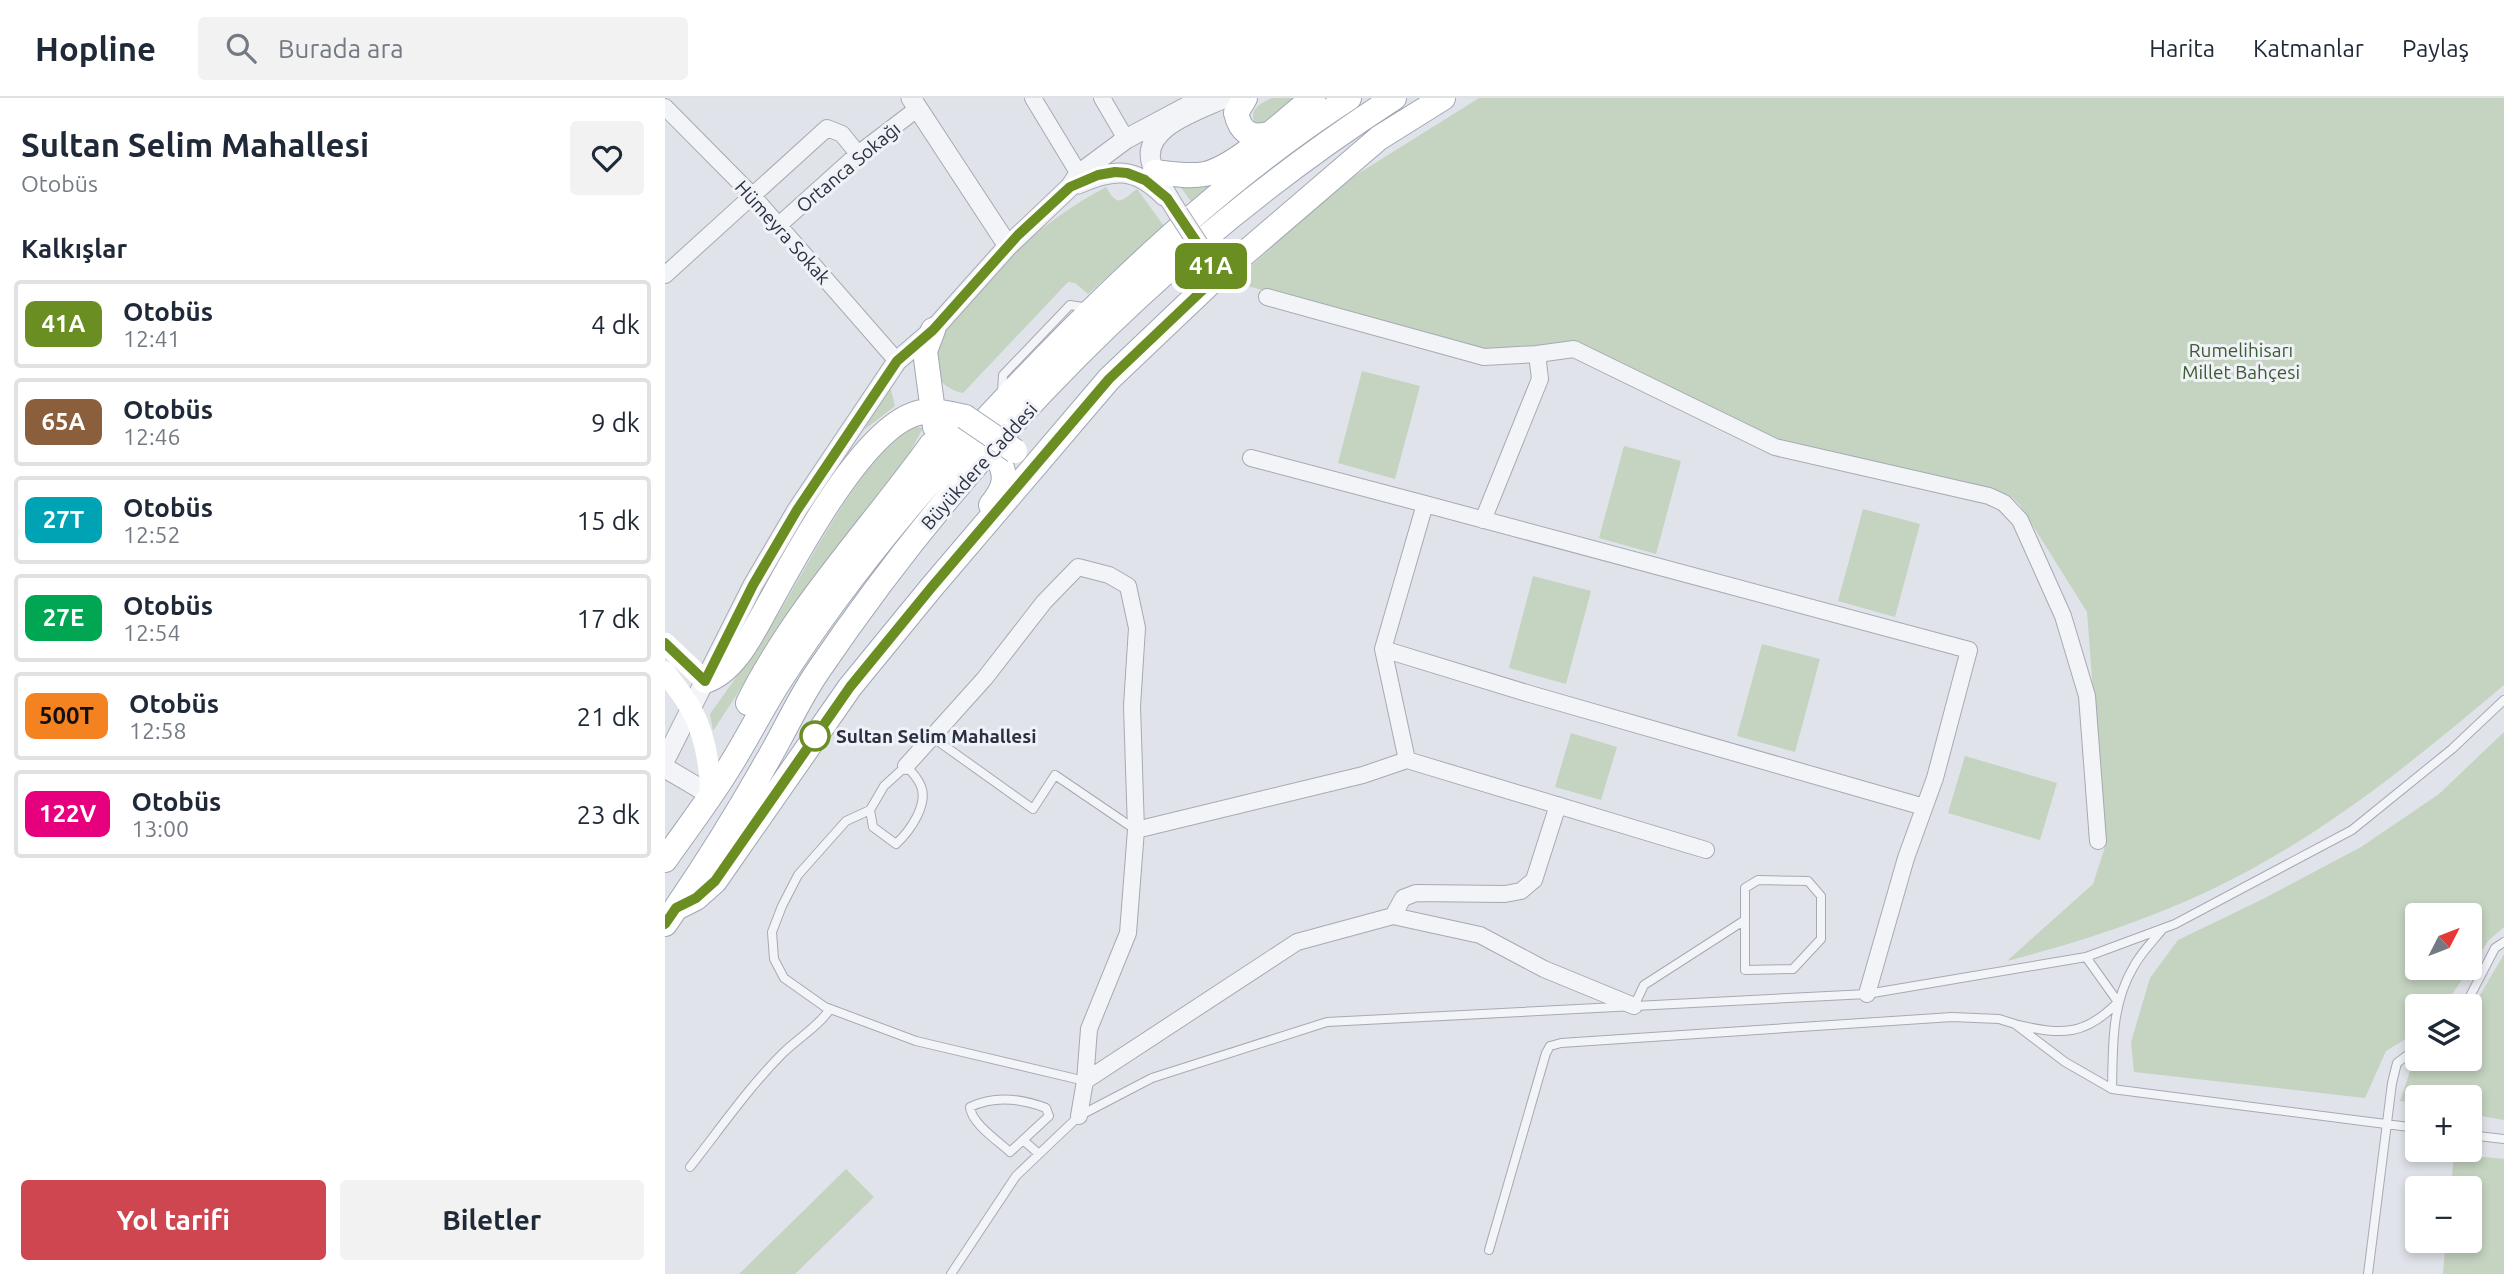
<!DOCTYPE html>
<html lang="tr">
<meta charset="utf-8">
<style>
body{margin:0;font-family:Ubuntu,sans-serif;background:#f2f2f3;color:#1f2937;height:100vh;display:flex;flex-direction:column;font-size:26px;white-space:nowrap}
*{box-sizing:border-box;margin:0}
p{font-size:23px;color:#747a83}
.icon{flex:none;width:38px;height:38px;fill:none;stroke:currentColor;stroke-width:2;stroke-linecap:round;stroke-linejoin:round}
.map{position:relative;flex:1;overflow:hidden}
.drawer{display:flex;flex-direction:column;background:#fff;width:665px}
.drawer>*{flex:none}
.badge{padding:0 14px;border-radius:10px;font-size:24px;line-height:46px}
.needle{width:46px;rotate:48deg}
.fabs{position:absolute;left:1740px;top:805px;display:grid;gap:14px}
.fabs a{display:grid;place-items:center;width:77px;height:77px;border-radius:7px;background:#fff;box-shadow:0 4px 10px #0003;font-size:35px}
.map>.badge{position:absolute;translate:-50% -50%;box-shadow:0 0 0 4px #fff}
h2{padding:0 21px;font-size:26px;line-height:63px}
.round{display:grid;place-items:center;flex:none;width:74px;height:74px;border-radius:7px;background:#f2f2f3}
.summary{display:flex;align-items:center;justify-content:space-between;height:119px;padding:0 21px}
h1{font-size:33px;font-weight:700;line-height:52px}
.button{display:flex;gap:14px;margin-top:auto;padding:14px 21px}
.button a{flex:1;height:80px;border-radius:7px;background:#ce4650;color:#fff;font-size:28px;font-weight:700;line-height:80px;text-align:center}
.button a+a{background:#f2f2f3;color:#1f2937}
ul{padding:0;list-style:none}
li{display:flex;align-items:center;gap:21px;height:88px;margin:0 14px 10px;padding:0 7px;border:4px solid #e0e1e3;border-radius:7px}
li div{flex:1}
li b{display:block;font-size:26px}
li em{font-style:normal}
li .badge{min-width:77px;font-weight:700;text-align:center}
header{display:flex;align-items:center;gap:42px;box-sizing:border-box;height:98px;padding:0 35px;background:#fff;border-bottom:2px solid #e0e1e3}
header strong{font-size:33px}
nav{display:flex;gap:38px;margin-inline-start:auto;font-size:24px}
.search{width:490px;height:63px;background:#f2f2f3;display:flex;align-items:center;gap:18px;box-sizing:border-box;padding:0 24px;border-radius:7px;color:#747a83;font-size:26px}
main{display:flex;flex:1;min-height:0}
.map>svg:first-child{display:block}
.green{fill:#c5d3c1;fill-rule:evenodd}
.lines{fill:none;stroke-linecap:round;stroke-linejoin:round}
.service-casing{stroke:#a5aab3;stroke-width:10}
.minor-casing{stroke:#a5aab3;stroke-width:18}
.tertiary-casing{stroke:#a5aab3;stroke-width:21}
.primary-casing{stroke:#a0a7b5;stroke-width:26}
.service{stroke:#f3f4f7;stroke-width:8}
.minor{stroke:#f3f4f7;stroke-width:16}
.tertiary{stroke:#f3f4f7;stroke-width:19}
.secondary{stroke:#fff;stroke-width:21}
.primary{stroke:#fff;stroke-width:24}
.tertiary-bridge-casing{stroke:#a5aab3;stroke-width:21;stroke-linecap:butt}
.primary-bridge-casing{stroke:#a0a7b5;stroke-width:26;stroke-linecap:butt}
.tertiary-bridge{stroke:#f3f4f7;stroke-width:19}
.primary-bridge{stroke:#fff;stroke-width:24}
.line-casing{stroke:#fff;stroke-width:16}
.line{stroke:#6b8e23;stroke-width:10}
.stop-dot{fill:#fff;stroke:#6b8e23;stroke-width:3.5}
.labels{text-anchor:middle;stroke-width:6;stroke-linejoin:round;paint-order:stroke}
.street-label{font-size:19px;fill:#293041;stroke:#f0f2f7}
.park-label{font-size:19px;fill:#3b5c36;stroke:#f0f2f7}
.stop-label{font-size:19px;font-weight:bold;fill:#293041;stroke:#f0f2f7;text-anchor:start}
</style>
<header>
<strong>Hopline</strong>
<div class="search"><svg class="icon" aria-label="search" viewBox="0 0 24 24"><circle cx="10" cy="10" r="6"/><path d="M15 15l6 6"/></svg>Burada ara</div>
<nav><a>Harita</a><a>Katmanlar</a><a>Paylaş</a></nav>
</header>
<main>
<section class="drawer">
<div class="summary"><div><h1>Sultan Selim Mahallesi</h1><p>Otobüs</p></div><a class="round"><svg class="icon" aria-label="heart" viewBox="0 0 24 24"><path d="M12 20l-8-8c-3-5 5-10 8-4 3-6 11-1 8 4z"/></svg></a></div>
<h2>Kalkışlar</h2>
<ul>
<li><span class="badge" style="background:#6b8e23;color:#fff">41A</span><div><b>Otobüs</b><p>12:41</p></div><em>4 dk</em></li>
<li><span class="badge" style="background:#8b5e3c;color:#fff">65A</span><div><b>Otobüs</b><p>12:46</p></div><em>9 dk</em></li>
<li><span class="badge" style="background:#00a3b4;color:#fff">27T</span><div><b>Otobüs</b><p>12:52</p></div><em>15 dk</em></li>
<li><span class="badge" style="background:#00a651;color:#fff">27E</span><div><b>Otobüs</b><p>12:54</p></div><em>17 dk</em></li>
<li><span class="badge" style="background:#f58220;color:#111">500T</span><div><b>Otobüs</b><p>12:58</p></div><em>21 dk</em></li>
<li><span class="badge" style="background:#e6007e;color:#fff">122V</span><div><b>Otobüs</b><p>13:00</p></div><em>23 dk</em></li>
</ul>
<div class="button"><a>Yol tarifi</a><a>Biletler</a></div>
</section>
<div class="map">
<svg width="1839" height="1176" viewBox="0 0 1839 1176">
<rect width="100%" height="100%" fill="#e0e3e9"/>
<path class="green" d="M607 0H635L597 28 590 25C583 11 596 5 607 0Z
M814 0H1839V587C1763 651 1686 715 1599 764 1519 810 1431 840 1342 863L1428 786 1440 749 1422 514 1355 407 1344 397 1105 343 908 244 821 253 568 184 680 84Z
M557 81 530 109 514 87Z
M441 89C453 110 456 103 472 91L499 128 423 196 410 185 403 184 298 295C283 292 271 283 271 266 271 259 270 246 273 240 278 231 287 222 293 214 333 163 385 119 441 89Z
M697 273 755 288 730 381 673 365Z
M225 288 230 308 199 332Z
M252 329 258 330 244 356 136 498 48 633 45 616C69 583 92 549 114 515 141 471 205 343 252 329Z
M959 348 1016 363 991 456 934 440Z
M1198 411 1255 426 1230 519 1173 503Z
M868 478 926 493 901 586 844 570Z
M1097 546 1155 561 1130 654 1072 638Z
M1839 634V829L1824 842 1779 908H1752V934L1721 953 1700 1000 1469 974 1466 944 1485 880 1513 842 1598 801 1696 749 1774 696ZM1804 817V870H1752V817Z
M906 635 952 649 936 702 890 689Z
M1300 658 1392 685 1375 742 1283 715Z
M1839 856V1022L1804 1016V999H1752V1006L1735 1003 1747 967 1755 961H1804V916Z
M1789 1056 1839 1061V1176H1778L1781 1143H1804V1090H1786Z
M181 1071 209 1099 130 1176H74Z"/>
<g class="lines">
<defs>
<path id="service" d="M337 295 338 277 405 207 424 210
M267 639 368 711 390 677 471 732
M205 712 208 729 231 746C245 733 265 705 255 686 252 679 246 673 241 668L219 688 205 712 181 723 133 777 117 808 107 834 109 861 119 880 160 909 251 943 420 983
M1093 782 1143 783 1156 798V841L1128 871 1080 872V790Z
M969 908 979 887 1080 822
M1800 908 1830 850 1839 844
M1353 927C1397 937 1420 938 1453 904L1421 859
M1447 991C1448 948 1446 906 1469 868 1476 855 1487 844 1496 833
M1804 1037 1839 1041
M358 1042 384 1018 381 1010C355 1000 330 997 305 1009 306 1025 333 1043 345 1054L358 1042 374 1056
M25 1069C55 1031 83 990 118 955 133 940 153 929 165 911
M824 1152 881 955 885 948 896 945 1287 919 1334 921 1350 926 1400 964 1447 991 1752 1030
M286 1176 351 1078 414 1018 487 980 662 924 1202 896 1421 859 1510 826 1687 732 1787 651 1839 602
M1703 1176 1727 985 1732 965 1752 950"/>
<path id="minor" d="M368 0 414 76
M437 0 461 41
M0 9 87 97 232 263
M114 127 193 56 252 11
M0 177 162 30 177 36 193 56
M602 199 819 259 872 256 909 251 1110 349 1324 398 1339 405 1355 422 1398 518 1422 598 1433 743
M586 360 760 406
M818 422 875 281 872 256
M718 551 865 596 1259 709
M742 662 1041 752
M241 668 320 580 379 504 413 469 444 477 463 488 472 530 467 608 471 732 463 835 424 931 420 983 414 1018
M471 732 698 677 742 662 718 551 760 406 1304 552 1270 680 1241 760 1202 896
M728 818 738 800 751 795 840 796 856 793 869 782 893 707
M420 983 632 844 728 818 815 837 879 871 969 908"/>
<path id="tertiary" d="M246 0 343 148
M413 86C449 70 470 69 499 98
M513 115C504 100 493 84 487 67 474 30 534 12 560 0
M0 662 88 487 132 412 232 263 268 232 343 148 405 89 414 76 461 41 538 0
M0 670 46 697"/>
<path id="primary" d="M580 0 571 15C575 33 585 41 603 36
M490 74C506 76 524 79 540 76 572 69 621 21 648 0
M268 232 260 253 270 329
M326 407C338 392 344 380 333 361
M40 583C69 574 87 536 101 511 128 463 201 321 258 314 272 312 287 316 300 319
M83 605C131 509 204 433 266 347L285 334 300 337
M0 762C21 732 44 702 63 671 81 643 96 612 114 584 190 465 284 358 382 257 475 162 573 72 684 0
M11 810 31 800 50 783 185 589 266 490 444 281 545 185 714 40 778 0
M0 826C36 774 70 720 101 665 119 635 133 602 153 573 305 349 501 147 729 0"/>
</defs>
<use href="#service" class="service-casing"/>
<use href="#minor" class="minor-casing"/>
<use href="#tertiary" class="tertiary-casing"/>
<use href="#primary" class="primary-casing"/>
<use href="#service" class="service"/>
<use href="#minor" class="minor"/>
<use href="#tertiary" class="tertiary"/>
<path class="secondary" d="M0 545 40 583
M0 574C9 586 19 598 26 611 40 636 45 669 46 697"/>
<use href="#primary" class="primary"/>
<defs>
<path id="tertiary-bridge" d="M513 115 545 164"/>
<path id="primary-bridge" d="M300 319 350 353"/>
</defs>
<use href="#tertiary-bridge" class="tertiary-bridge-casing"/>
<use href="#primary-bridge" class="primary-bridge-casing"/>
<use href="#tertiary-bridge" class="tertiary-bridge"/>
<use href="#primary-bridge" class="primary-bridge"/>
</g>
<g class="lines">
<defs>
<path id="line" d="M0 545 40 583 88 487 132 412 232 263 268 232 353 137 405 89 433 77 450 74 462 75 480 82 502 100 545 164 547 175 545 185 444 281 266 490 185 589 50 783 31 800 11 810 0 826"/>
</defs>
<use href="#line" class="line-casing"/>
<use href="#line" class="line"/>
</g>
<circle class="stop-dot" cx="150" cy="638" r="14"/>
<g class="labels">
<g class="street-label">
<text transform="translate(183 69) rotate(-40)" y="7">Ortanca Sokağı</text>
<text transform="translate(118 134) rotate(48)" y="7">Hümeyra Sokak</text>
<text transform="translate(314 368) rotate(-48)" y="7">Büyükdere Caddesi</text>
</g>
<g class="park-label">
<text x="1576" y="259">Rumelihisarı<tspan x="1576" dy="22">Millet Bahçesi</tspan></text>
</g>
<g class="stop-label">
<text x="171" y="645">Sultan Selim Mahallesi</text>
</g>
</g>
</svg>
<div class="fabs">
<a><svg class="needle" viewBox="-14 -14 28 28"><path d="M0-13l5 13h-10z" fill="#e53935"/><path d="M0 13l5-13h-10z" fill="#747a83"/></svg></a>
<a><svg class="icon" aria-label="layers" viewBox="0 0 24 24"><path d="M12 4l9 5-9 5-9-5zM3 14l9 5 9-5"/></svg></a>
<a>+</a>
<a>−</a>
</div>
<b class="badge" style="left:546px;top:168px;background:#6b8e23;color:#fff">41A</b>
</div>
</main>
